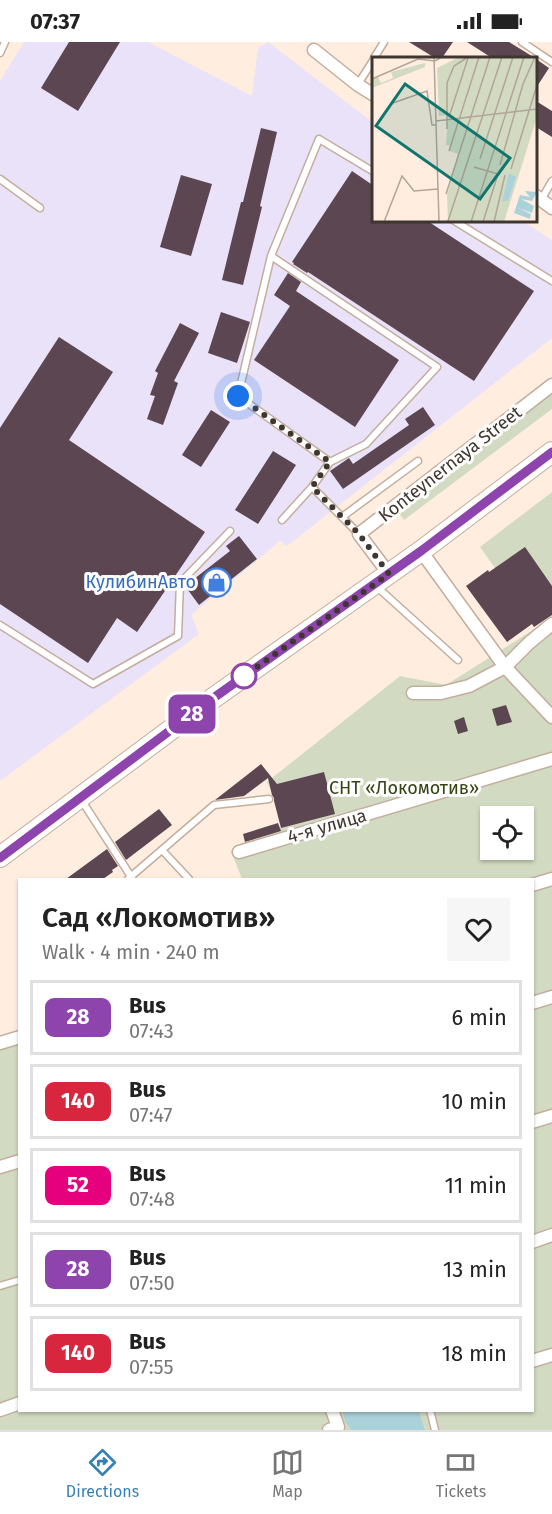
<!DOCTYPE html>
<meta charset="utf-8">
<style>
body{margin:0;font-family:"Fira Sans",sans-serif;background:#f6f6f6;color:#222;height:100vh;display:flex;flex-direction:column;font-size:22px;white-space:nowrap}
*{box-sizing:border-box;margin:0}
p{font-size:20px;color:#767676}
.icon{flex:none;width:33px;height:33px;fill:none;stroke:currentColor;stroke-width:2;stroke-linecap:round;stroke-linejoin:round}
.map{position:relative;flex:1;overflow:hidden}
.side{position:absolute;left:18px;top:836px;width:516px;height:534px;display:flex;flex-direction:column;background:#fff;border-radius:0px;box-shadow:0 2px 4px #0004}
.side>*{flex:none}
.badge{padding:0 12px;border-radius:9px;font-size:21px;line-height:39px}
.tools{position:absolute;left:480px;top:764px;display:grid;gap:12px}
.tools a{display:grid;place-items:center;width:54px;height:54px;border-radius:0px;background:#fff;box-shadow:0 2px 4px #0004;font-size:30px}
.you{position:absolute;width:30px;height:30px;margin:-15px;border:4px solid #fff;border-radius:50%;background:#1a73e8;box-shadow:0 0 0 9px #1a73e833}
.map>.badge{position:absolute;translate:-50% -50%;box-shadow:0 0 0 3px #fff}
.round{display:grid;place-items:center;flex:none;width:63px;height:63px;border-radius:0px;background:#f6f6f6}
.summary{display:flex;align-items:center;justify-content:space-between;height:102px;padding:0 24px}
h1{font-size:28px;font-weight:600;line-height:45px}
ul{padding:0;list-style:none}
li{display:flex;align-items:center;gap:18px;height:75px;margin:0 12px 9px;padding:0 12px;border:3px solid #e0e0e0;border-radius:0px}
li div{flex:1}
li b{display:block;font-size:22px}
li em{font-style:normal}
li .badge{min-width:66px;font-weight:700;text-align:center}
.status{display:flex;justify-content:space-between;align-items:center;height:42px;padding:0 30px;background:#fff;direction:ltr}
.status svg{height:16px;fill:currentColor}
.tab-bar{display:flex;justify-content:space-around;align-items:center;height:84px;border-top:2px solid #e0e0e0;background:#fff;font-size:16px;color:#767676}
.tab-bar a{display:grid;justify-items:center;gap:3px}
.tab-bar .on{color:#3581b4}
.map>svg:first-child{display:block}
.industrial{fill:#e9e2f8}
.green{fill:#d2dbc2;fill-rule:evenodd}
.water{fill:#abd1db}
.building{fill:#5b4652}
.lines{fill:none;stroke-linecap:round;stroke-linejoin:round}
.lane-casing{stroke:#c3ae9d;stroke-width:9}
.street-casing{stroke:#c3ae9d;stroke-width:15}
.primary-casing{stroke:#c3ae9d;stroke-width:22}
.lane{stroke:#fff;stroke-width:6}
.street{stroke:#fff;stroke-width:12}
.primary{stroke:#fff;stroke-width:20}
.line-casing{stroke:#fff;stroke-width:14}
.line{stroke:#8e44ad;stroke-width:9}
.walk{stroke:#3f362f;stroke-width:6;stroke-dasharray:0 10.8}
.stop-dot{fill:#fff;stroke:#8e44ad;stroke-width:3}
.labels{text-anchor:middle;stroke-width:6;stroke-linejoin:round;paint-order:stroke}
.street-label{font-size:18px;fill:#3f362f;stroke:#fdfdfd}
.shop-label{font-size:18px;fill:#366cbe;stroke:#fdfdfd;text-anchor:end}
.park-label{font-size:18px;fill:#364313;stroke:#fdfdfd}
.inset-road{fill:none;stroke:#b2a499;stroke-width:1.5}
.view{fill:#0f766e;fill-opacity:0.15;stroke:#0f766e;stroke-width:3}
.inset-edge{fill:none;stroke:#3f362f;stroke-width:3}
</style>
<div class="status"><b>07:37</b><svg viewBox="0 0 49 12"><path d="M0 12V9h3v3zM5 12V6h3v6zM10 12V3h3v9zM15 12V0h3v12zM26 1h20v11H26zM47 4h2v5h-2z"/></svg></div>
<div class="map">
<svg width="552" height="1388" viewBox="0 0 552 1388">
<rect width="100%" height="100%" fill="#ffeddf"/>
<path class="industrial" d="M24 0H148L252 54 258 6 268 0 358 69 373 80 374 178 523 179 552 198V296L287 504 280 499 191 573 199 592 0 739V39Z"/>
<path class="green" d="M552 350V367L404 478 398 470Z
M552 450V574L512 518 497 529 480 505Z
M552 576V1388H0V1005L19 998 20 1368H532V837H242L231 809 287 783 267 740 400 634 446 643ZM490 774H524V807H490Z"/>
<path class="water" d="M342 1368H418L425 1388H351L345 1379Z"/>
<path class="building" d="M69 0H120L78 69 41 46Z
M409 0H453L442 16H435Z
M467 0H509L535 16H492Z
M536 17 549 26 536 46Z
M536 59 552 69V95L536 85Z
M261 86 277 90 260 164 262 165 243 243 222 238 241 160H243Z
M352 129 374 144V178H426L534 249 474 339 308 230 307 231 293 222 294 221 292 220Z
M181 133 212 142 191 214 160 205Z
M288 231 301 240 296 249 399 318 355 385 254 318 290 264 274 253Z
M221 270 250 280 237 321 208 311Z
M180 281 199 291 174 339 178 341 163 383 147 377 155 354 150 353 158 331 155 329Z
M59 295 113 330 69 398 205 490 137 590 117 576 88 621 0 562V386Z
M423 365 435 383 343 447 330 429 349 416 353 422 409 383 405 377Z
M211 368 230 380 201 425 182 413Z
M273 409 296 423 258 482 235 468Z
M239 494 257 517 199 563 185 544 230 509 226 504Z
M525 505 552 544V573L534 585 532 582 507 600 466 544 488 528 489 530Z
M506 663 512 680 497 684 492 667Z
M464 675 468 689 458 692 454 679Z
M261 722 277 742 324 730 335 772 281 786 274 759V756L272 753 268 736 244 754 215 758Z
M159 767 172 783 126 818 115 800Z
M278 781 281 789 245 800 243 792Z
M107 807 118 824 112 828 113 830 103 837H66Z"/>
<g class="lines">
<defs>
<path id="lane" d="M522 0 552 20
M0 11 5 0
M374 16 384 0
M358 42 374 17
M0 137 40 166
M541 158 552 139
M453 178 552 239
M271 214 238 354 330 420
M342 475 418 419
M282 478 312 445
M359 492 312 445 330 420 366 402 437 325 271 214 319 97 374 130
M377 545 458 618
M0 583 93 642 178 594 180 541 230 489
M82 759 132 836
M162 808 189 837
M128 837 214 763 269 757
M0 1244 20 1238
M430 1368 435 1388"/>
<path id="street" d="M314 8 358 43 374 53
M536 154 552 166
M421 509 505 625 552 675
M389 532 359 492 552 343
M413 651H441L469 644 505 625 529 601 552 582
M239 810 552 717
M532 843 552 837
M532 961 552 955
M0 1001 20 995
M532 1080 552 1074
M0 1125 20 1119
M532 1200 552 1193
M532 1319 552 1313
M0 1368 20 1361
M329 1388 338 1385 332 1368"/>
<path id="primary" d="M0 815 212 657 421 509 552 410"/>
</defs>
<use href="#lane" class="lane-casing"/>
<use href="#street" class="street-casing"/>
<use href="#primary" class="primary-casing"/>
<use href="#lane" class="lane"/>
<use href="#street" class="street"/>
<use href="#primary" class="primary"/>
</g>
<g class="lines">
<defs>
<path id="line" d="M0 816 212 657 421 509 552 410"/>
</defs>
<use href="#line" class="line-casing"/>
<use href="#line" class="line"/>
<path class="walk" d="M238 354 330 420 312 445 359 492 389 532 244 634"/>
</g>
<defs>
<symbol id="shop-ring" viewBox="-11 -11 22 22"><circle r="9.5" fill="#fdfdfd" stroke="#3f7fe0" stroke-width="1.5"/><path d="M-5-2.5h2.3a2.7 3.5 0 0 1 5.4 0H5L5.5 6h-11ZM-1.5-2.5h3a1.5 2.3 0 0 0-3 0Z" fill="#3f7fe0"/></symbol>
</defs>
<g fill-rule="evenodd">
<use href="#shop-ring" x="200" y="524" width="33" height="33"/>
</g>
<circle class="stop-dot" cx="244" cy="634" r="12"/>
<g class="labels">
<g class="street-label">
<text transform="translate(450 422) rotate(-38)" y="6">Konteynernaya Street</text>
<text transform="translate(327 784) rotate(-16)" y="6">4-я улица</text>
</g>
<g class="shop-label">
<text x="196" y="546">КулибинАвто</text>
</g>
<g class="park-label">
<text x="404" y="752">СНТ «Локомотив»</text>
</g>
</g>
<g transform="translate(372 15)">
<rect width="165" height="165" fill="#ffeddf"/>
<path d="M87 0H165V60L132 165H76L75 138 86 97 77 94 78 89 74 88 76 58 67 59 65 11ZM53 6V10L0 31V23L6 20 9 26 21 21 19 15Z" fill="#d2dbc2"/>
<path d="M137 116 144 120 136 144H130ZM153 134 165 135 160 144 149 142 162 149 160 156 146 151 159 157 158 162 142 156 148 138 158 140Z" fill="#abd1db"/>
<path class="inset-road" d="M62 0 67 165M0 22 46 2 63 4 70 0M21 46 55 34 60 68H64M78 57 96 1M64 64 165 52M75 72V26L82 9 96 0M77 94 107 0M108 102 141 0M128 108 151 27 163 0M102 110 126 117 111 165M139 112 165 28M74 137 118 0M76 164 130 0M12 165 30 119 42 134 66 132M99 165 152 0M122 165 133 118"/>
<path class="view" d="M33 27 138 101 108 142 4 69Z"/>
<rect width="165" height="165" class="inset-edge"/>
</g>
</svg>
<div class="tools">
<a><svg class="icon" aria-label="locate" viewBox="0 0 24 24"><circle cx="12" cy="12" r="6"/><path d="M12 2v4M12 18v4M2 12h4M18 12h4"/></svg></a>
</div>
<div class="you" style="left:238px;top:354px"></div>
<b class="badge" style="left:192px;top:672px;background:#8e44ad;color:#fff">28</b>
<section class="side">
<div class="summary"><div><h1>Сад «Локомотив»</h1><p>Walk · 4 min · 240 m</p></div><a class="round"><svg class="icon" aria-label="heart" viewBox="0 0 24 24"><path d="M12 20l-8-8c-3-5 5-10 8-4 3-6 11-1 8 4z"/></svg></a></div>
<ul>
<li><span class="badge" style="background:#8e44ad;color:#fff">28</span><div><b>Bus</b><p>07:43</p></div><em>6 min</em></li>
<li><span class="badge" style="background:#d7263d;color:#fff">140</span><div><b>Bus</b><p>07:47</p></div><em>10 min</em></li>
<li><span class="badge" style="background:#e6007e;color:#fff">52</span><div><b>Bus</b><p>07:48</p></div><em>11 min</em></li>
<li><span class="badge" style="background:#8e44ad;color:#fff">28</span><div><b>Bus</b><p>07:50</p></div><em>13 min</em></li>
<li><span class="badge" style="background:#d7263d;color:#fff">140</span><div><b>Bus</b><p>07:55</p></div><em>18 min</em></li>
</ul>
</section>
</div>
<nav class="tab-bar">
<a class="on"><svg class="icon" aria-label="directions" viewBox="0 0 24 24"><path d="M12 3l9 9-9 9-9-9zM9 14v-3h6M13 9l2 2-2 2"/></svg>Directions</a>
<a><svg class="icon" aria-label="map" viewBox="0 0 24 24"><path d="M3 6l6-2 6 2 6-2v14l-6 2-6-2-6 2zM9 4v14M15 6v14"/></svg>Map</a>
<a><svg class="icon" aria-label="tickets" viewBox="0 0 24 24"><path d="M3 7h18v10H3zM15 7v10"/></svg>Tickets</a>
</nav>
